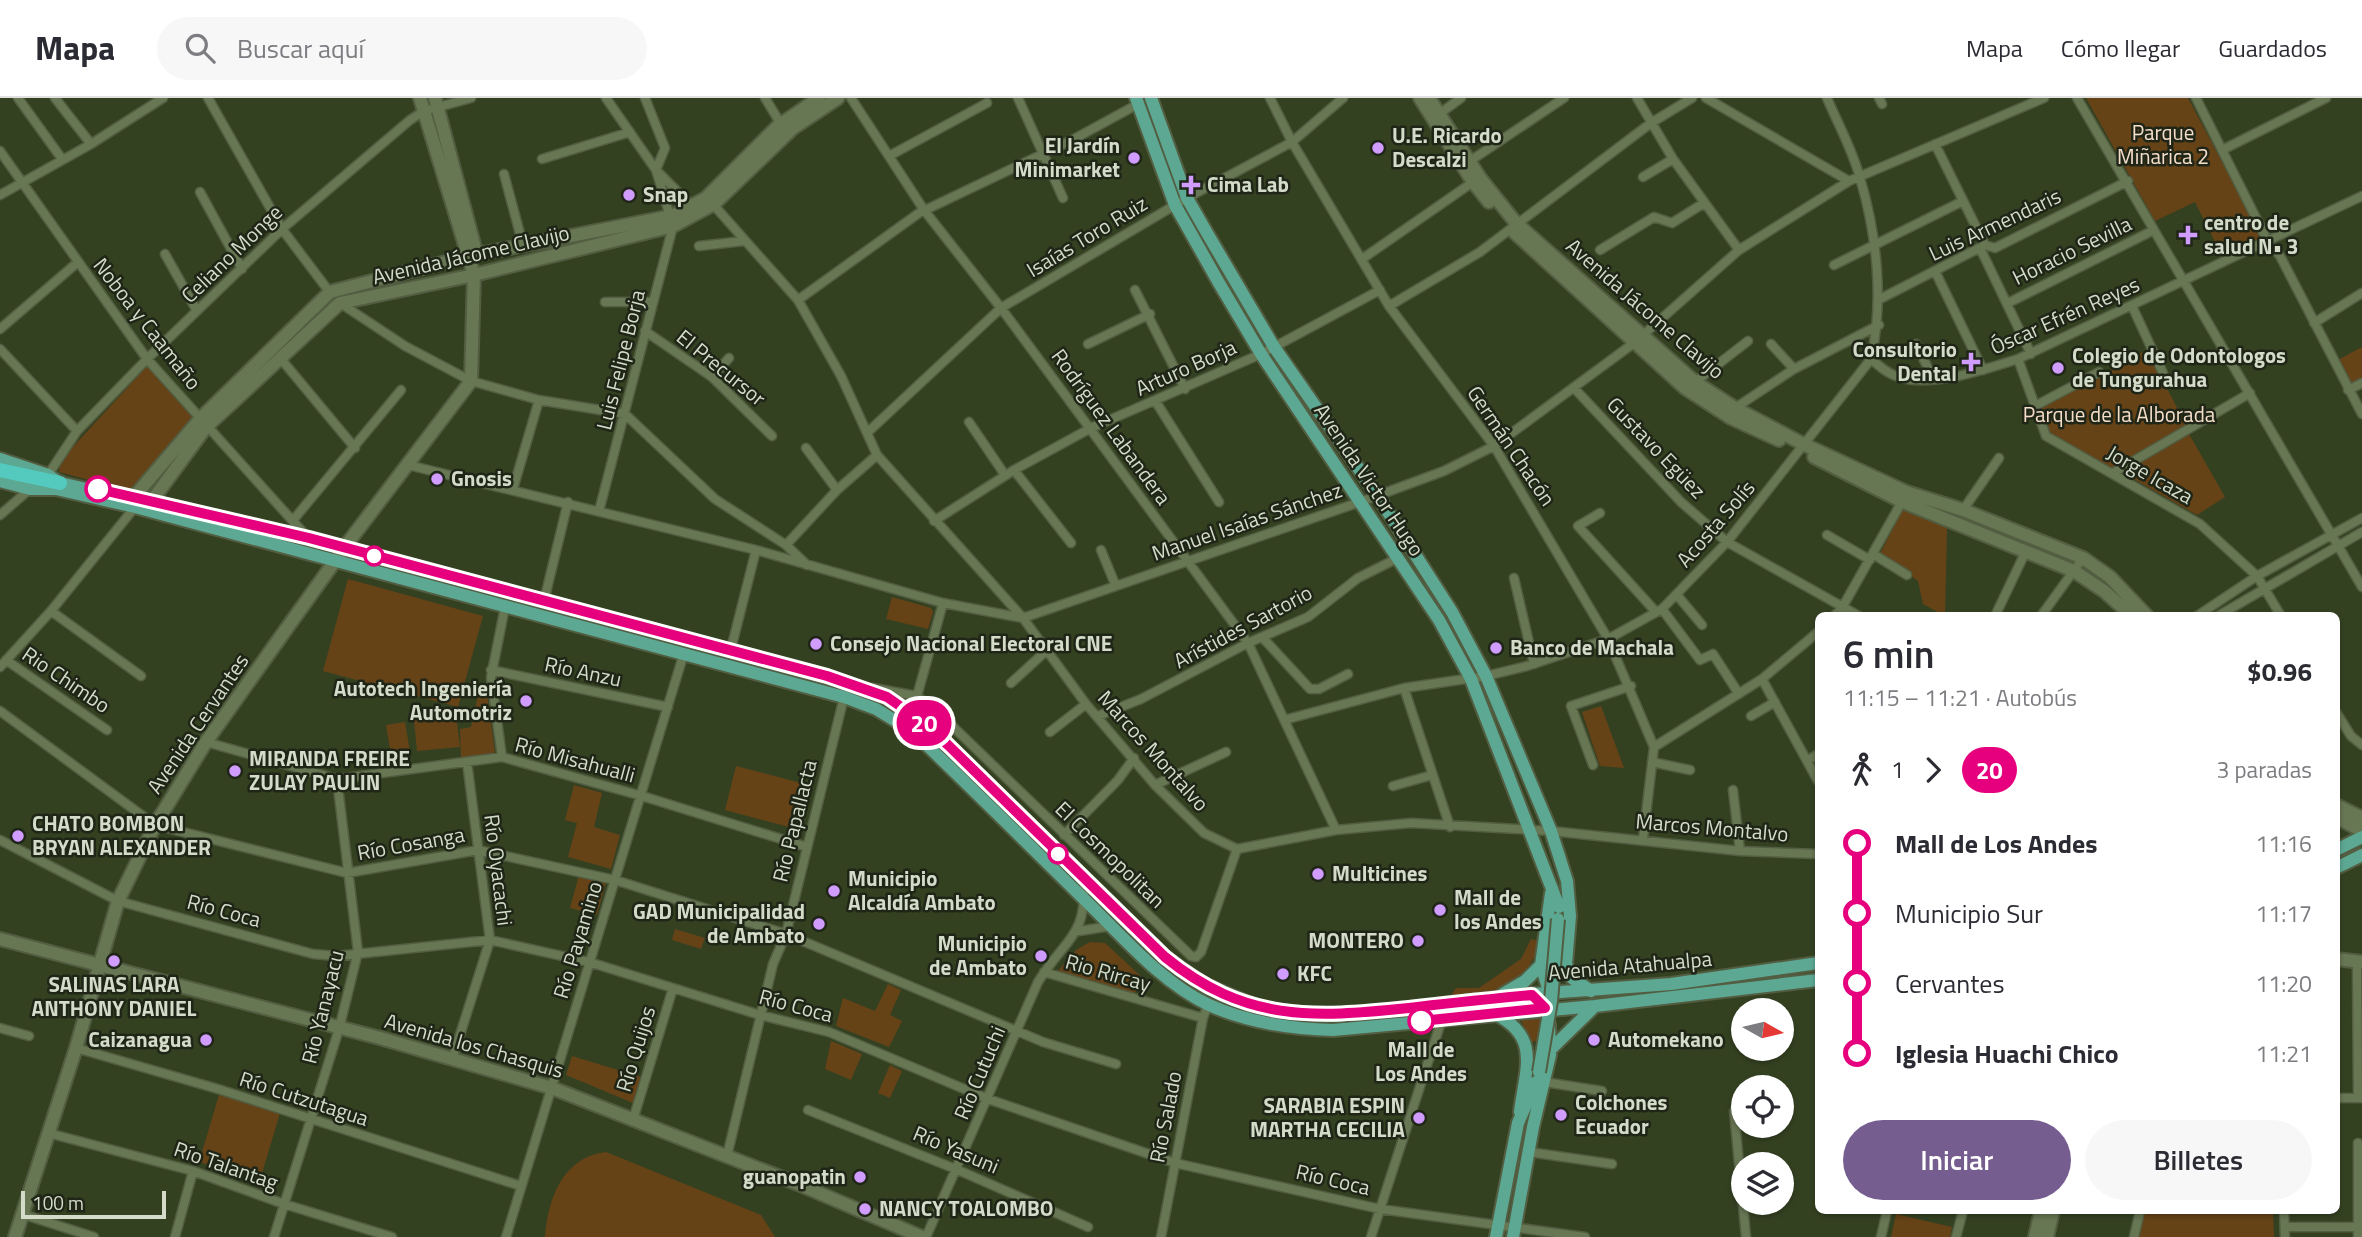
<!DOCTYPE html>
<html lang="es">
<meta charset="utf-8">
<style>
body{margin:0;font-family:"Titillium Web",sans-serif;background:#f7f7f7;color:#2b2b33;height:100vh;display:flex;flex-direction:column;font-size:26px;white-space:nowrap}
*{box-sizing:border-box;margin:0}
p{font-size:23px;color:#7c7c81}
.icon{flex:none;width:38px;height:38px;fill:none;stroke:currentColor;stroke-width:2;stroke-linecap:round;stroke-linejoin:round}
.map{position:relative;flex:1;overflow:hidden}
.side{position:absolute;left:1815px;top:514px;width:525px;height:602px;display:flex;flex-direction:column;background:#fff;border-radius:10px;box-shadow:0 2px 5px #0004}
.side>*{flex:none}
.badge{padding:0 14px;border-radius:23px;font-size:24px;line-height:46px}
.needle{width:46px;rotate:98deg}
.tools{position:absolute;left:1731px;top:900px;display:grid;gap:14px}
.tools a{display:grid;place-items:center;width:63px;height:63px;border-radius:50%;background:#fff;box-shadow:0 2px 5px #0004;font-size:35px}
.scale{position:absolute;left:21px;bottom:18px;width:145px;box-sizing:border-box;padding-left:7px;border:4px solid #d4dcc9;border-top:0;font-size:19px;line-height:24px;white-space:nowrap;color:#d4dcc9;-webkit-text-stroke:5px #1f2517;paint-order:stroke}
.map>.badge{position:absolute;translate:-50% -50%;box-shadow:0 0 0 4px #fff}
.legs{display:flex;align-items:center;gap:10px;height:77px;padding:0 28px;font-size:23px}
.legs p{margin-inline-start:auto}
.head{display:flex;align-items:center;justify-content:space-between;height:119px;padding:0 28px}
h1{font-size:38px;font-weight:600;line-height:52px}
.button{display:flex;gap:14px;margin-top:auto;padding:14px 28px}
.button a{flex:1;height:80px;border-radius:42px;background:#755e8f;color:#fff;font-size:28px;font-weight:600;line-height:80px;text-align:center}
.button a+a{background:#f7f7f7;color:#2b2b33}
ul{padding:0 28px;list-style:none}
li{display:flex;align-items:center;gap:24px;height:70px;font-size:26px}
li i{display:grid;place-items:center;width:10px;height:100%;margin:0 9px;background:currentColor}
li i::after{content:'';width:18px;height:18px;margin:-9px;border:5px solid;border-radius:50%;background:#fff}
li p{margin-inline-start:auto}
li:first-child i{background:linear-gradient(#0000 50%,currentColor 0)}
li:last-child i{background:linear-gradient(currentColor 50%,#0000 0)}
header{display:flex;align-items:center;gap:42px;box-sizing:border-box;height:98px;padding:0 35px;background:#fff;border-bottom:2px solid #e1e1e2}
header strong{font-size:33px}
nav{display:flex;gap:38px;margin-inline-start:auto;font-size:24px}
.search{width:490px;height:63px;background:#f7f7f7;display:flex;align-items:center;gap:18px;box-sizing:border-box;padding:0 24px;border-radius:38px;color:#7c7c81;font-size:26px}
.map>svg:first-child{display:block}
.green{fill:#664217}
.lines{fill:none;stroke-linecap:round;stroke-linejoin:round}
.street-casing{stroke:#525d41;stroke-width:11}
.secondary-casing{stroke:#525d41;stroke-width:16}
.primary-casing{stroke:#525d41;stroke-width:16}
.highway-casing{stroke:#525d41;stroke-width:18}
.street{stroke:#677653;stroke-width:8}
.secondary{stroke:#677653;stroke-width:12}
.primary{stroke:#5ca893;stroke-width:12}
.highway{stroke:#54c9be;stroke-width:14}
.primary-bridge-casing{stroke:#525d41;stroke-width:16;stroke-linecap:butt}
.primary-bridge{stroke:#5ca893;stroke-width:12}
.line-1-casing{stroke:#fff;stroke-width:16}
.line-1{stroke:#e6007e;stroke-width:10}
.poi-dot{fill:#d09dff;stroke:#1f2517;stroke-width:2.5}
.stop-1-dot{fill:#fff;stroke:#e6007e;stroke-width:3.5}
.labels{text-anchor:middle;stroke-width:5;stroke-linejoin:round;paint-order:stroke}
.park-label{font-size:21px;fill:#f4dec9;stroke:#1f2517}
.poi-label{font-size:21px;font-weight:bold;fill:#d4dcc9;stroke:#1f2517;text-anchor:start}
.street-label{font-size:21px;fill:#d4dcc9;stroke:#1f2517}
.stop-label{font-size:21px;font-weight:bold;fill:#d4dcc9;stroke:#1f2517}
</style>
<header>
<strong>Mapa</strong>
<div class="search"><svg class="icon" aria-label="search" viewBox="0 0 24 24"><circle cx="10" cy="10" r="6"/><path d="M15 15l6 6"/></svg>Buscar aquí</div>
<nav><a>Mapa</a><a>Cómo llegar</a><a>Guardados</a></nav>
</header>
<div class="map">
<svg width="2362" height="1139" viewBox="0 0 2362 1139">
<rect width="100%" height="100%" fill="#344121"/>
<path class="green" d="M2086 0H2188L2262 139 2223 160 2195 104 2155 123Z
M2362 249V284L2348 291 2334 264Z
M2147 252 2188 331 2114 371 2050 335 2039 309Z
M148 267 194 321 134 394 59 374 60 363Z
M2189 336 2225 399 2197 417 2123 375Z
M1903 410 1947 430 1945 518 1923 506 1918 483 1880 456Z
M348 481 483 518 458 609 323 573Z
M892 499 931 510 933 514 928 531 886 521Z
M480 588H486L495 655 461 661 460 631 471 629Z
M1601 608 1624 670 1600 668 1582 614Z
M456 617 460 649 417 653 414 622Z
M405 624 410 654 391 657 386 627Z
M736 668 812 688 800 732 725 712Z
M574 687 602 695 594 729 620 737 611 771 568 759 577 725 565 722Z
M579 777 606 784 597 817 570 810Z
M675 831 705 840 701 851 672 842Z
M1531 841 1541 843C1523 893 1497 895 1448 902L1456 890H1479L1521 861Z
M1090 844 1105 845 1146 883 1131 898 1058 873 1076 852Z
M888 886 901 892 890 917 902 923 889 949 836 928 843 900 875 913Z
M1539 918 1542 919 1537 943 1531 944 1520 920Z
M831 943 862 956 851 982 825 971Z
M572 958 641 979 633 1005 566 977Z
M890 967 902 973 890 1000 878 995Z
M219 997 280 1015 260 1082 199 1064Z
M606 1054 761 1117 775 1139H545C548 1100 563 1059 606 1054Z
M2145 1113H2273L2274 1139H2139Z
M1896 1116 1952 1129 1950 1139H1891Z"/>
<g class="lines">
<defs>
<path id="street" d="M18 0 62 61
M55 0 91 46
M208 0 282 131 331 196
M645 0 665 50 656 72
M765 0 781 26
M851 0 924 112 1001 210 1248 545 1336 732
M1018 0 1063 100
M1270 0 1292 44 1389 208 1494 348 1608 541 1654 649 1643 741
M1637 0 1673 61 1739 152
M1706 0 1849 83
M1879 0 1882 6
M2077 0 2362 489
M2196 0 2268 144 2280 158 2362 316
M1435 19 1461 0
M1935 46 1985 147
M2222 52 2326 0
M0 53 147 261 309 441
M889 58 987 5
M542 61 630 34
M1470 63 1564 0
M658 74 693 109
M504 76 523 147
M1643 79 1673 61
M200 94 242 171
M0 97 91 46 163 0
M711 104 798 202 841 278 877 357 1023 520 1086 606 1155 687 1204 735 1237 751 1336 732 1411 725 1551 733 1740 753 1818 756
M699 148 744 143
M1980 150 2031 256
M1600 152 1654 119 1672 125 1704 105
M165 156 197 213
M1362 161 1473 84
M1834 167 1963 103
M1935 173 1983 272
M1135 192 1185 291
M798 202 919 115 1072 42 1140 5
M1878 202 1985 147 1995 150 2128 83
M605 204H653
M340 205 405 248 471 283 539 302 625 316 715 401 786 447 807 467
M2008 205 2152 133
M1389 208 1480 154 1651 25 1692 0
M2132 208 2163 275
M2314 225 2362 195
M0 231 78 164
M645 233 712 279 772 338
M1088 246 1150 216
M1771 246 1794 271
M1916 246 1933 280
M0 251 77 333
M281 261 355 350
M1871 261C1879 268 1888 276 1899 279 1932 290 1986 271 2018 261L2362 98
M2018 261 2046 338 2200 426 2257 478 2281 518
M712 279 729 260
M1695 284 1748 243
M1574 290 1681 404 1727 444 1859 518
M2348 292 2362 285
M1156 304 1219 404
M2035 308 2099 274
M1735 310 1794 271 1879 227
M969 324 1005 377
M868 334 1001 210 1187 100 1292 44 1343 0
M806 350 837 392
M408 367 756 452 943 505 1023 520 1360 404 1444 373 1494 348 1634 245 1739 152 1849 83 2044 0
M1014 372 1071 445
M2113 375 2250 295
M48 377 77 333 147 261 282 131 410 22 424 13 471 0
M513 391 539 302
M1963 412 1999 360
M599 413 673 128 656 72 606 0
M1600 415 1578 428 1656 514
M0 417 30 391
M294 421 401 292
M934 423 1014 372 1091 330 1261 256 1380 192
M1827 437 1870 462
M786 447 837 392 877 357
M1101 452 1115 486
M1873 456 1907 477
M1514 480 1534 566
M1677 497 1702 527
M544 503 568 404
M1662 511 1700 562 1713 556 1739 596
M51 513 141 578
M1834 518 1842 510 1904 400
M1995 518 2026 453
M2041 518 2083 460
M2197 518 2257 478 2362 420
M2218 518 2362 434
M1262 539 1310 591H1319L1348 576
M731 551 756 452
M6 562 107 632
M0 569 51 513 135 409
M491 572 668 609
M1762 581 1818 683
M1011 585 1046 553
M873 590 917 598 944 620 1191 858 1196 859 1201 854 1237 751
M1404 590 1450 729
M917 598 943 505
M0 613 155 727 347 775 478 752 615 782 786 836 1043 944 1116 966
M2336 614 2351 638 2362 647
M1098 618 1141 601 1248 545 1308 519 1358 480 1398 460
M1751 618 1775 604
M1284 622 1404 590 1486 578 1527 568 1608 541 1662 511 1727 444 1871 261C1884 203 1877 137 1860 80 1853 53 1838 26 1827 0
M1050 634 1086 606
M206 644 337 681 502 659 642 698 807 749
M1654 649 1762 581 1818 534
M502 659 491 579 505 509
M1807 663 1818 656
M1652 664 1690 672
M1593 667 1571 608 1631 588
M1155 687 1226 654
M1393 688 1432 677
M1733 692 1740 753
M1064 737 1118 682 1134 660
M0 742 118 803 313 856 337 858 490 842 589 864 760 917 829 934 988 1001 1175 1065 1380 1111 1585 1139
M1079 833 1111 828
M2357 863 2358 1000
M1044 874 1203 920
M0 930 29 938
M76 950 218 991 521 1088
M452 962 490 842 467 664
M1544 984 1602 993
M2336 1000H2361
M808 1012 958 1072 1088 1129
M1734 1013 1746 1139
M633 1022 673 890
M48 1035 193 1073 284 1106 392 1139
M2358 1045V1139
M1529 1054 1612 1066
M727 1058 773 866 786 836 844 599
M2284 1113 2285 1139
M22 1116 94 1139
M2285 1129H2362
M175 1139 193 1073
M274 1139 339 931 358 854 337 681
M506 1139 684 555
M926 1139 1038 884C1065 840 1087 840 1084 782
M1161 1139 1203 920 1208 907
M1371 1139 1442 921
M1881 1139 1887 1113
M1956 1139 1963 1113
M2134 1139 2140 1113"/>
<path id="secondary" d="M435 0 476 154
M1420 0 1473 84 1489 104
M1429 0 1480 80 1516 125 1695 284 1735 310 1803 346 1906 394 1963 412 2083 460 2110 479 2147 518
M1514 134 1685 290 1731 320 1779 342
M1814 359 1903 404 2074 473 2104 493 2132 518
M134 399 202 319 330 194 469 158 672 118 706 100 778 28 819 0
M151 404 206 329 340 205 474 177 673 128 714 106 793 30 838 0
M2336 707 2362 720
M2336 719 2362 733
M0 841 380 940 552 990 798 1086 922 1139
M2336 861 2362 864
M15 1139 76 950 118 803 155 727 206 644 272 551 350 442 471 283 474 177 420 0
M2035 1139 2041 1113
M2047 1139 2053 1113"/>
<path id="primary" d="M1136 0 1175 107 1219 185 1261 256 1439 522 1471 581 1559 809
M1151 0 1187 100 1207 135 1274 249 1377 397 1452 514 1486 578 1551 733 1567 783 1570 818 1566 866 1572 880 1591 893
M0 361 48 377 60 385 309 441 827 578 886 599 923 624 948 647 1165 859 1205 887 1261 910 1293 916 1336 918 1533 896 1671 886 1818 865
M0 383 30 391H56L135 409 844 599 876 611 912 633C971 689 1029 747 1087 804 1124 840 1162 885 1209 907 1249 925 1290 931 1333 932L1595 908 1818 882
M2336 752 2362 739
M2336 770 2362 757
M1503 896 1525 883 1541 867
M1551 900 1541 867 1551 795
M1497 917C1541 940 1525 972 1520 1014
M1551 951 1595 908
M1496 1139 1518 1025 1536 984
M1513 1139 1533 1029 1550 957 1549 926"/>
<path id="highway" d="M0 372 60 385"/>
</defs>
<use href="#street" class="street-casing"/>
<use href="#secondary" class="secondary-casing"/>
<use href="#primary" class="primary-casing"/>
<use href="#highway" class="highway-casing"/>
<use href="#street" class="street"/>
<use href="#secondary" class="secondary"/>
<use href="#primary" class="primary"/>
<use href="#highway" class="highway"/>
<defs>
<path id="primary-bridge" d="M1539 974 1551 903 1558 821"/>
</defs>
<use href="#primary-bridge" class="primary-bridge-casing"/>
<use href="#primary-bridge" class="primary-bridge"/>
</g>
<g class="lines">
<defs>
<path id="line-1" d="M98 391 309 440 827 578 887 599 923 624 948 647 1165 859C1245 924 1312 920 1409 910 1450 905 1491 901 1532 897L1545 910 1421 923"/>
</defs>
<use href="#line-1" class="line-1-casing"/>
<use href="#line-1" class="line-1"/>
</g>
<g class="poi-dot">
<circle cx="1378" cy="50" r="7"/>
<circle cx="1134" cy="60" r="7"/>
<path d="M1187.5 76.5h7v7h7v7h-7v7h-7v-7h-7v-7h7z"/>
<circle cx="629" cy="97" r="7"/>
<path d="M2184.5 126.5h7v7h7v7h-7v7h-7v-7h-7v-7h7z"/>
<path d="M1967.5 253.5h7v7h7v7h-7v7h-7v-7h-7v-7h7z"/>
<circle cx="2058" cy="270" r="7"/>
<circle cx="437" cy="381" r="7"/>
<circle cx="816" cy="546" r="7"/>
<circle cx="1496" cy="550" r="7"/>
<circle cx="526" cy="603" r="7"/>
<circle cx="235" cy="673" r="7"/>
<circle cx="18" cy="738" r="7"/>
<circle cx="1318" cy="776" r="7"/>
<circle cx="834" cy="793" r="7"/>
<circle cx="1440" cy="812" r="7"/>
<circle cx="819" cy="826" r="7"/>
<circle cx="1418" cy="843" r="7"/>
<circle cx="1041" cy="858" r="7"/>
<circle cx="114" cy="863" r="7"/>
<circle cx="1283" cy="876" r="7"/>
<circle cx="206" cy="942" r="7"/>
<circle cx="1594" cy="942" r="7"/>
<circle cx="1561" cy="1017" r="7"/>
<circle cx="1419" cy="1020" r="7"/>
<circle cx="860" cy="1079" r="7"/>
<circle cx="865" cy="1111" r="7"/>
</g>
<g class="stop-1-dot">
<circle cx="98" cy="391" r="12"/>
<circle cx="374" cy="458" r="9"/>
<circle cx="1058" cy="756" r="9"/>
<circle cx="1421" cy="923" r="12"/>
</g>
<g class="labels">
<g class="park-label">
<text x="2163" y="42">Parque<tspan x="2163" dy="24">Miñarica 2</tspan></text>
<text x="2119" y="324">Parque de la Alborada</text>
</g>
<g class="poi-label">
<text x="1392" y="45">U.E. Ricardo<tspan x="1392" dy="24">Descalzi</tspan></text>
<text x="1120" y="55" text-anchor="end">El Jardín<tspan x="1120" dy="24">Minimarket</tspan></text>
<text x="1207" y="94">Cima Lab</text>
<text x="643" y="104">Snap</text>
<text x="2204" y="132">centro de<tspan x="2204" dy="24">salud N• 3</tspan></text>
<text x="1957" y="259" text-anchor="end">Consultorio<tspan x="1957" dy="24">Dental</tspan></text>
<text x="2072" y="265">Colegio de Odontologos<tspan x="2072" dy="24">de Tungurahua</tspan></text>
<text x="451" y="388">Gnosis</text>
<text x="830" y="553">Consejo Nacional Electoral CNE</text>
<text x="1510" y="557">Banco de Machala</text>
<text x="512" y="598" text-anchor="end">Autotech Ingeniería<tspan x="512" dy="24">Automotriz</tspan></text>
<text x="249" y="668">MIRANDA FREIRE<tspan x="249" dy="24">ZULAY PAULIN</tspan></text>
<text x="32" y="733">CHATO BOMBON<tspan x="32" dy="24">BRYAN ALEXANDER</tspan></text>
<text x="1332" y="783">Multicines</text>
<text x="848" y="788">Municipio<tspan x="848" dy="24">Alcaldía Ambato</tspan></text>
<text x="1454" y="807">Mall de<tspan x="1454" dy="24">los Andes</tspan></text>
<text x="805" y="821" text-anchor="end">GAD Municipalidad<tspan x="805" dy="24">de Ambato</tspan></text>
<text x="1404" y="850" text-anchor="end">MONTERO</text>
<text x="1027" y="853" text-anchor="end">Municipio<tspan x="1027" dy="24">de Ambato</tspan></text>
<text x="1297" y="883">KFC</text>
<text x="114" y="894" text-anchor="middle">SALINAS LARA<tspan x="114" dy="24">ANTHONY DANIEL</tspan></text>
<text x="192" y="949" text-anchor="end">Caizanagua</text>
<text x="1608" y="949">Automekano</text>
<text x="1575" y="1012">Colchones<tspan x="1575" dy="24">Ecuador</tspan></text>
<text x="1405" y="1015" text-anchor="end">SARABIA ESPIN<tspan x="1405" dy="24">MARTHA CECILIA</tspan></text>
<text x="846" y="1086" text-anchor="end">guanopatin</text>
<text x="879" y="1118">NANCY TOALOMBO</text>
</g>
<g class="street-label">
<text transform="translate(1995 127) rotate(-25)" y="7">Luis Armendaris</text>
<text transform="translate(1087 139) rotate(-31)" y="7">Isaías Toro Ruiz</text>
<text transform="translate(2072 153) rotate(-26)" y="7">Horacio Sevilla</text>
<text transform="translate(232 156) rotate(-44)" y="7">Celiano Monge</text>
<text transform="translate(471 157) rotate(-13)" y="7">Avenida Jácome Clavijo</text>
<text transform="translate(1645 211) rotate(41)" y="7">Avenida Jácome Clavijo</text>
<text transform="translate(2065 218) rotate(-24)" y="7">Óscar Efrén Reyes</text>
<text transform="translate(147 226) rotate(52)" y="7">Noboa y Caamaño</text>
<text transform="translate(621 262) rotate(-76)" y="7">Luis Felipe Borja</text>
<text transform="translate(721 270) rotate(39)" y="7">El Precursor</text>
<text transform="translate(1186 270) rotate(-24)" y="7">Arturo Borja</text>
<text transform="translate(1111 329) rotate(54)" y="7">Rodríguez Labandera</text>
<text transform="translate(1511 348) rotate(56)" y="7">Germán Chacón</text>
<text transform="translate(1656 350) rotate(46)" y="7">Gustavo Egüez</text>
<text transform="translate(2150 377) rotate(30)" y="7">Jorge Icaza</text>
<text transform="translate(1369 382) rotate(56)" y="7">Avenida Victor Hugo</text>
<text transform="translate(1247 424) rotate(-19)" y="7">Manuel Isaías Sánchez</text>
<text transform="translate(1716 426) rotate(-49)" y="7">Acosta Solís</text>
<text transform="translate(1243 529) rotate(-28)" y="7">Arístides Sartorio</text>
<text transform="translate(583 574) rotate(12)" y="7">Río Anzu</text>
<text transform="translate(66 582) rotate(34)" y="7">Rio Chimbo</text>
<text transform="translate(198 626) rotate(-56)" y="7">Avenida Cervantes</text>
<text transform="translate(1153 653) rotate(48)" y="7">Marcos Montalvo</text>
<text transform="translate(575 662) rotate(15)" y="7">Río Misahualli</text>
<text transform="translate(795 723) rotate(-76)" y="7">Río Papallacta</text>
<text transform="translate(1712 730) rotate(5)" y="7">Marcos Montalvo</text>
<text transform="translate(411 746) rotate(-10)" y="7">Río Cosanga</text>
<text transform="translate(1110 757) rotate(44)" y="7">El Cosmopolitan</text>
<text transform="translate(498 772) rotate(83)" y="7">Río Oyacachi</text>
<text transform="translate(224 813) rotate(15)" y="7">Río Coca</text>
<text transform="translate(578 842) rotate(-73)" y="7">Río Payamino</text>
<text transform="translate(1630 868) rotate(-5)" y="7">Avenida Atahualpa</text>
<text transform="translate(1108 875) rotate(16)" y="7">Rio Rircay</text>
<text transform="translate(796 908) rotate(15)" y="7">Río Coca</text>
<text transform="translate(323 909) rotate(-76)" y="7">Río Yanayacu</text>
<text transform="translate(474 948) rotate(16)" y="7">Avenida los Chasquis</text>
<text transform="translate(636 951) rotate(-73)" y="7">Río Quijos</text>
<text transform="translate(980 975) rotate(-67)" y="7">Río Cutuchi</text>
<text transform="translate(304 1001) rotate(18)" y="7">Río Cutzutagua</text>
<text transform="translate(1166 1019) rotate(-79)" y="7">Río Salado</text>
<text transform="translate(956 1052) rotate(23)" y="7">Río Yasuni</text>
<text transform="translate(226 1068) rotate(19)" y="7">Río Talantag</text>
<text transform="translate(1333 1082) rotate(13)" y="7">Río Coca</text>
</g>
<g class="stop-label">
<text x="1421" y="959">Mall de<tspan x="1421" dy="24">Los Andes</tspan></text>
</g>
</g>
</svg>
<div class="tools">
<a><svg class="needle" viewBox="-14 -14 28 28"><path d="M0-13l5 13h-10z" fill="#e53935"/><path d="M0 13l5-13h-10z" fill="#7c7c81"/></svg></a>
<a><svg class="icon" aria-label="locate" viewBox="0 0 24 24"><circle cx="12" cy="12" r="6"/><path d="M12 2v4M12 18v4M2 12h4M18 12h4"/></svg></a>
<a><svg class="icon" aria-label="layers" viewBox="0 0 24 24"><path d="M12 4l9 5-9 5-9-5zM3 14l9 5 9-5"/></svg></a>
</div>
<div class="scale">100 m</div>
<b class="badge" style="left:924px;top:625px;background:#e6007e;color:#fff">20</b>
<section class="side">
<div class="head"><div><h1>6 min</h1><p>11:15 – 11:21 · Autobús</p></div><b>$0.96</b></div>
<div class="legs"><svg class="icon" aria-label="walk" viewBox="0 0 24 24"><circle cx="13" cy="4" r="2"/><path d="M13 8l-2 6 4 7M11 14l-3 7M7 12l3-4h3l4 4"/></svg>1<svg class="icon" aria-label="forward" viewBox="0 0 24 24"><path d="M9 5l7 7-7 7"/></svg><b class="badge" style="background:#e6007e;color:#fff">20</b><p>3 paradas</p></div>
<ul>
<li><i style="color:#e6007e"></i><b>Mall de Los Andes</b><p>11:16</p></li>
<li><i style="color:#e6007e"></i><span>Municipio Sur</span><p>11:17</p></li>
<li><i style="color:#e6007e"></i><span>Cervantes</span><p>11:20</p></li>
<li><i style="color:#e6007e"></i><b>Iglesia Huachi Chico</b><p>11:21</p></li>
</ul>
<div class="button"><a>Iniciar</a><a>Billetes</a></div>
</section>
</div>
